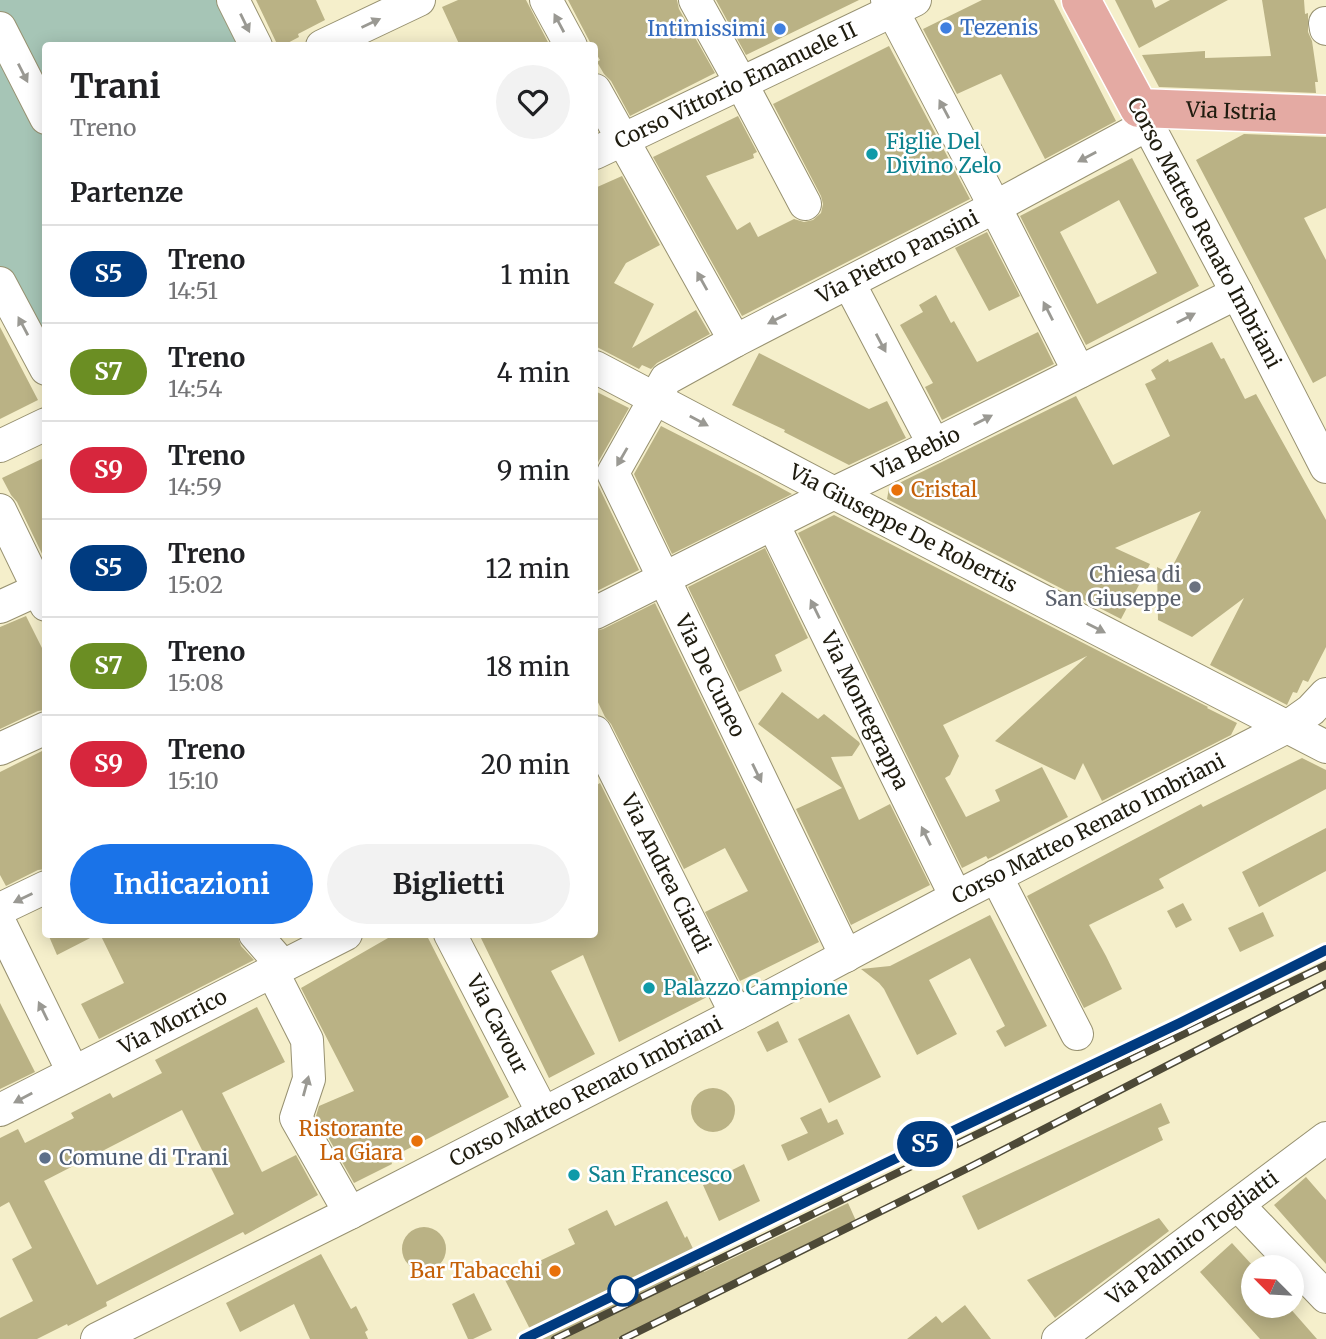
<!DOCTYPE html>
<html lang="it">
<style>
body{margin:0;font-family:Merriweather,serif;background:#f2f2f2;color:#202124;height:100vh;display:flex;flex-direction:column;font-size:26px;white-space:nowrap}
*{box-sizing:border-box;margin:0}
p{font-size:23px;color:#757577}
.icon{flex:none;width:38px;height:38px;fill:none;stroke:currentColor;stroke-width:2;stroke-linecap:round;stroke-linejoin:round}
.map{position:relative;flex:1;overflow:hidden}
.panel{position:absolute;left:42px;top:42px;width:556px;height:896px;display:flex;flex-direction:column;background:#fff;border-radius:7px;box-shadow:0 4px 18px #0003}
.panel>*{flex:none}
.badge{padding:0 14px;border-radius:23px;font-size:24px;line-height:46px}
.needle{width:46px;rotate:294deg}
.tools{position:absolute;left:1241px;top:1255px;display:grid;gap:14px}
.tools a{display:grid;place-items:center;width:63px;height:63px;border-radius:50%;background:#fff;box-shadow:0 4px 18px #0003;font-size:35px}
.map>.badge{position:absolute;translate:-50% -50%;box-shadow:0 0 0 4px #fff}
h2{padding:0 28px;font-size:26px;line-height:63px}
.round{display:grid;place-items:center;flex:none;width:74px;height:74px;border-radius:37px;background:#f2f2f2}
.overview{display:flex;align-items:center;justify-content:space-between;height:119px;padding:0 28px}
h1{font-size:33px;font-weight:700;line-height:52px}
.primary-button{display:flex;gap:14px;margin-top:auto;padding:14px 28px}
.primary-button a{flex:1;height:80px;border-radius:42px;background:#1a73e8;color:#fff;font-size:28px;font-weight:700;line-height:80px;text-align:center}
.primary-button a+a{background:#f2f2f2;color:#202124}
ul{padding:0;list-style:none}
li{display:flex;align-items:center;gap:21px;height:98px;padding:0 28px;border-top:2px solid #e0e0e0}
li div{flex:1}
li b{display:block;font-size:26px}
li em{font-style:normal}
li .badge{min-width:77px;font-weight:700;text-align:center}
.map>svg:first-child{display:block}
.green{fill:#a6c5b6}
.building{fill:#bab285;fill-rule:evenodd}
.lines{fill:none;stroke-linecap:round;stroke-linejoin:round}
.minor-casing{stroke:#979170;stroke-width:34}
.major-casing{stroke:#fff;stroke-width:41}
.minor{stroke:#fff;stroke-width:32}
.major{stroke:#e4aaa3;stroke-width:38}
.rail-casing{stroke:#4d4937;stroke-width:8}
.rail{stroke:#fff;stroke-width:5;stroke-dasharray:16;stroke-linecap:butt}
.oneway{fill:#9a9993}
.line-casing{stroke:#fff;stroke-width:16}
.line{stroke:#003b80;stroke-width:10}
.shop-dot{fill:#3f7fe0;stroke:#fff;stroke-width:2.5}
.culture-dot{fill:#0f9aa8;stroke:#fff;stroke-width:2.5}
.food-dot{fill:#e8710a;stroke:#fff;stroke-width:2.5}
.worship-dot{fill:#6b7280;stroke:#fff;stroke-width:2.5}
.service-dot{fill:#5c6f8a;stroke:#fff;stroke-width:2.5}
.stop-dot{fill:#fff;stroke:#003b80;stroke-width:3.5}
.labels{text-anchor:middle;stroke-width:5;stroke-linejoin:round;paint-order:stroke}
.shop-label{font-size:21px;fill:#366cbe;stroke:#fff;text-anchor:start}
.street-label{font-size:21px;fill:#1f1c0f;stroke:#fff}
.culture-label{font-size:21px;fill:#0d838f;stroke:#fff;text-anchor:start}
.food-label{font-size:21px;fill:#c56008;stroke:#fff;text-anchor:end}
.worship-label{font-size:21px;fill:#5b616d;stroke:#fff;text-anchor:end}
.service-label{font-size:21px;fill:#4e5e75;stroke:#fff;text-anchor:start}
</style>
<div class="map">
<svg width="1326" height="1339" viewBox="0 0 1326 1339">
<rect width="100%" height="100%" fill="#f5efcb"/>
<path class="green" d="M0 0H222L245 45 46 46 45 355 0 268Z"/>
<path class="building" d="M256 0H316L325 20 298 34 299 37 282 46H278Z
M458 0H526L550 46H460L442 7Z
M568 0H677L679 9 715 73 630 116 611 81 604 74 597 62 600 60 595 52V46H592Z
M716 0H859L746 55Z
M982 0H1054L1116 121 1045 159 1001 74 957 94 923 29Z
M1115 0H1152L1155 8 1170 0H1228L1139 48Z
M1262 0H1304L1305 14 1308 13V32L1312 41 1318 82H1315L1316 93 1159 87 1142 55 1205 51V58L1271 56Z
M889 46 970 199 742 316 653 157 738 116 757 152 753 154 754 158 706 176 737 230 750 222 758 237 794 219 804 222 813 220 821 213 823 204 821 196 773 104Z
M1244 134 1326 137V208L1304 218 1326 260V376L1313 383 1196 160Z
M1132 158 1199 286 1086 345 1020 216ZM1119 200 1157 273 1097 304 1060 232Z
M622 176 660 245 626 263 614 283 654 304 632 348 696 310 710 334 657 363 651 369 642 365 639 369 595 346V188Z
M987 232 1020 296 989 311 955 248Z
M936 295 951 323 954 321 977 362 1038 332 1054 364 942 420 925 387 933 383 900 325 923 312 919 305Z
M0 327 38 400 0 419Z
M1212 342 1221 359 1224 358 1245 399 1256 394 1326 520V647L1308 682 1303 680 1297 693 1293 692 1287 705 1210 665 1244 598 1192 637 1158 620 1157 567 1169 573 1201 511 1115 548 1150 564 1121 619 887 499 889 488 1076 396 1113 465 1170 436 1145 384 1156 379 1151 370 1168 359 1169 362Z
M759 353 869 409 887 401 906 438 849 465 784 432 785 430 732 405Z
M595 391 629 408 597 464 595 471Z
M661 426 759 476 792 494 672 554 634 474Z
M46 457V562L17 502 11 495 2 478Z
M595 475 596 481 639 570 595 592Z
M834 515 1208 707 1207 708 1237 723 1231 735 1102 801 1083 763 1075 780 995 741 1087 656 943 725 959 756 950 775 945 778 966 817 1000 801 995 790 1042 767 1068 817 988 859 986 856 962 868 798 533Z
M765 548 808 638 775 655 782 671 739 692 688 587Z
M655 603 819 942 740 981 705 912 748 891 725 848 684 869 611 724 605 717 595 696V631L603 629Z
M26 616 46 656V710L38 711 0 729V627Z
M782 692 818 719 824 714 859 742 860 744 852 756 831 757 859 820 890 804 930 885 851 925 796 809 842 788 758 724Z
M46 749V869L38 870 6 886 0 875V772Z
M1302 758 1326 770V789L1159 879 1164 888 1089 925 1106 956 1122 989 1084 1008 1027 896 1201 804 1203 807Z
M600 783 707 997 619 1042 583 955 551 971 595 1054 549 1078 479 934H595V786Z
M1326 828V871L1259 907 1242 872Z
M1183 903 1192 920 1176 928 1167 911Z
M1263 912 1274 936 1240 952 1228 928Z
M990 915 1047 1026 1005 1047 996 1031 1005 1026 970 958 929 980 957 1034 917 1055 884 989 879 983 861 969 890 966Z
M48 934H98L57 955Z
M100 934H237L241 946 254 960 99 1039 81 1004 124 983Z
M395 934H426L509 1097 396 1155 397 1159 391 1161 392 1164 354 1183 316 1116 319 1106 354 1091 301 988Z
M0 1003 35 1072 0 1089Z
M257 1007 285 1062 222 1093 262 1172 296 1155 318 1195 245 1235 243 1232 106 1302 107 1306 68 1326 67 1324 37 1339H0V1318L33 1301 12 1259 32 1248 9 1202 0 1207V1138L18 1129 25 1143 74 1118 71 1113 110 1093 113 1098 162 1073 155 1060ZM182 1110 234 1214 97 1285 44 1181Z
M849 1014 881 1077 829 1103 798 1039Z
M778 1021 788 1042 767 1052 757 1032Z
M691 1110a22 22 0 1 1 44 0a22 22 0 1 1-44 0Z
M1161 1103 1170 1123 1158 1128 1163 1140 978 1230 962 1196Z
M821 1108 828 1123 837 1119 844 1134 788 1161 781 1145 808 1133 800 1118Z
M744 1164 760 1201 719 1221 703 1185Z
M1306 1177 1326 1200V1264L1274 1205Z
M667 1201 685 1238 687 1236 704 1272 848 1203 857 1223 617 1339H535L504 1278 575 1244 568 1229 607 1210 615 1226Z
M1159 1218 1169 1231 1055 1318 1027 1280Z
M402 1249a22 22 0 1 1 44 0a22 22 0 1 1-44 0Z
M1232 1243 1253 1266V1306H1288L1317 1339H1260L1200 1272Z
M321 1254 351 1309 356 1306 368 1330 365 1332 368 1339H310L294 1304 240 1332 226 1303Z
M474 1293 492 1330 473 1339H468L452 1304Z
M965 1305 991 1339H907L936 1316 942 1323Z"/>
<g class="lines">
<defs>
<g id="minor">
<path d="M233 0 256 46"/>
<path d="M546 0 571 46"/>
<path d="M695 0 741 83 805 204"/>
<path d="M887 0 995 207 1079 372"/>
<path d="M1325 23 1326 29"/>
<path d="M0 28 46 118"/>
<path d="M322 46 419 0"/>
<path d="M595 90 735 341"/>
<path d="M1139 108 1237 293 1326 467"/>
<path id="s1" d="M595 153 915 0"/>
<path d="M0 283 46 369"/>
<path d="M849 283 934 445"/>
<path id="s2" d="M595 367 834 493 1326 747"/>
<path d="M0 446 46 424"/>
<path d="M0 510 46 605"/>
<path id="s3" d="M773 524 956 897"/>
<path d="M0 607 46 586"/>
<path id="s4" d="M595 613 834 493 934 445 1237 293"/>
<path id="s5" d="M595 732 736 1014"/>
<path d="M0 749 46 728"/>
<path d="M996 876 1077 1034"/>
<path d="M0 909 46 887"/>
<path d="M0 923 73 1072"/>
<path d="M255 934 283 966"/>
<path id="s6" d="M450 934 543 1113"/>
<path id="s7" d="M846 956 613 473 666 379 735 341 995 207 1147 125"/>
<path d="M272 971 307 1040 309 1079 296 1118 350 1213"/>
<path id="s8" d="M0 1110 346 934"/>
<path d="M1238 1205 1326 1297"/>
<path id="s9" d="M97 1339 350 1213 746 1009 956 897 1287 727 1311 710 1326 694"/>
<path id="s10" d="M1058 1339 1326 1138"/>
</g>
<g id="major">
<path id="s11" d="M1081 0 1139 108 1326 115"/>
</g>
</defs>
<use href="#minor" class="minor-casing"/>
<use href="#major" class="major-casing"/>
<use href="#minor" class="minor"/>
<use href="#major" class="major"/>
<defs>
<path id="rail" d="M524 1339 864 1173 1180 1023 1326 950
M555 1339 1326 965
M623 1339 974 1165 1326 984"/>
</defs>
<use href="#rail" class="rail-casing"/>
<use href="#rail" class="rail"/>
</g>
<defs><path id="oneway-solid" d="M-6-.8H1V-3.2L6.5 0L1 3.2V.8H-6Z" transform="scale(1.75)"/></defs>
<g class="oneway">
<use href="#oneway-solid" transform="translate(245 23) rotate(64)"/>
<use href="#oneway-solid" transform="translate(371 23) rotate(-25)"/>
<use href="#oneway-solid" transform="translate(559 23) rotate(-118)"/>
<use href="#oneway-solid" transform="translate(23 73) rotate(63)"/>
<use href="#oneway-solid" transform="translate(944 109) rotate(-118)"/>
<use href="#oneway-solid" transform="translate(1087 157) rotate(152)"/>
<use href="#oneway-solid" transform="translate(702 281) rotate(-119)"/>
<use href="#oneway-solid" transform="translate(1048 311) rotate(-117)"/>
<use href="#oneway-solid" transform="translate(1186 318) rotate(-27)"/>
<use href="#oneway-solid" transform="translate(777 319) rotate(153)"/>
<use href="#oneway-solid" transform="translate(23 326) rotate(-118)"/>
<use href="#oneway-solid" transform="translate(881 343) rotate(62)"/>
<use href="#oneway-solid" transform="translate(983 420) rotate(-27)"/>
<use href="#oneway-solid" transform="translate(699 421) rotate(28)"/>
<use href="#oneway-solid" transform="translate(622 457) rotate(120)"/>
<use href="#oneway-solid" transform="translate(815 609) rotate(-116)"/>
<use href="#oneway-solid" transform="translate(1096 628) rotate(27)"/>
<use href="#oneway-solid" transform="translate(757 773) rotate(64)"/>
<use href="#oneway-solid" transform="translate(926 836) rotate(-116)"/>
<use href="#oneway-solid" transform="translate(23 898) rotate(154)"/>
<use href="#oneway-solid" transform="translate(43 1011) rotate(-116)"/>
<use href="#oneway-solid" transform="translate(306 1086) rotate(-75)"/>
<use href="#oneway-solid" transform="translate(23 1098) rotate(152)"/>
</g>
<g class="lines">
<defs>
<path id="line" d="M524 1339 886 1163 1180 1023 1326 950"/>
</defs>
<use href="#line" class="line-casing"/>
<use href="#line" class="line"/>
</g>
<g class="shop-dot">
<circle cx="946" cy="28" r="7"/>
<circle cx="780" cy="29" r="7"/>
</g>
<g class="culture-dot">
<circle cx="872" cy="154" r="7"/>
<circle cx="649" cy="988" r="7"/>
<circle cx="574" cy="1175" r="7"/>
</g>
<g class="food-dot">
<circle cx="897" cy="490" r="7"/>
<circle cx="417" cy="1141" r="7"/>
<circle cx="555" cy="1271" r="7"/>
</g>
<circle class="worship-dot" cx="1195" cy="587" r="7"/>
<circle class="service-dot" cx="45" cy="1158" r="7"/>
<circle class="stop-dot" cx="623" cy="1291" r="14"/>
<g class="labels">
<g class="shop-label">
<text x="960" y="35">Tezenis</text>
<text x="766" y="36" text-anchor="end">Intimissimi</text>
</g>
<g class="street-label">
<text dy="7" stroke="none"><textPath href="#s1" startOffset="156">Corso Vittorio Emanuele II</textPath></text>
<text dy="7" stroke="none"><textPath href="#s11" startOffset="215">Via Istria</textPath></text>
<text transform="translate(1204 233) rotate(62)" y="7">Corso Matteo Renato Imbriani</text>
<text dy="7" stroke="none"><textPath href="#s7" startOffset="906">Via Pietro Pansini</textPath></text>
<text dy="7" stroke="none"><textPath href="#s4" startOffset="359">Via Bebio</textPath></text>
<text dy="7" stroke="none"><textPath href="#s2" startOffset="348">Via Giuseppe De Robertis</textPath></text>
<text transform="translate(710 676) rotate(64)" y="7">Via De Cuneo</text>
<text dy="7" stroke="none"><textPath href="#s3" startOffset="208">Via Montegrappa</textPath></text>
<text dy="7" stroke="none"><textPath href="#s9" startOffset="1115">Corso Matteo Renato Imbriani</textPath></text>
<text dy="7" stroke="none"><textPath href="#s5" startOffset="158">Via Andrea Ciardi</textPath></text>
<text dy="7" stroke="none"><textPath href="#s8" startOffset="194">Via Morrico</textPath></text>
<text dy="7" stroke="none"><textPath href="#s6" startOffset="102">Via Cavour</textPath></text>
<text dy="7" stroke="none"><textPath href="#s9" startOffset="548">Corso Matteo Renato Imbriani</textPath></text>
<text dy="7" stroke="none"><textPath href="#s10" startOffset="168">Via Palmiro Togliatti</textPath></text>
</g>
<g class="culture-label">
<text x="886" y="149">Figlie Del<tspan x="886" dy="24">Divino Zelo</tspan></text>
<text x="663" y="995">Palazzo Campione</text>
<text x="588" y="1182">San Francesco</text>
</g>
<g class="food-label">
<text x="911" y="497" text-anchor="start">Cristal</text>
<text x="403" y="1136">Ristorante<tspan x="403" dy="24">La Giara</tspan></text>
<text x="541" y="1278">Bar Tabacchi</text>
</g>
<g class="worship-label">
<text x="1181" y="582">Chiesa di<tspan x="1181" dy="24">San Giuseppe</tspan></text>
</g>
<g class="service-label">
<text x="59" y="1165">Comune di Trani</text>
</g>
</g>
</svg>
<div class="tools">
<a><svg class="needle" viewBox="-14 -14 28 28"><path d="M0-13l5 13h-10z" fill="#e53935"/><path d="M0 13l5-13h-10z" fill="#757577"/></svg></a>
</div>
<b class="badge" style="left:925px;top:1144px;background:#003b80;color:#fff">S5</b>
<section class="panel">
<div class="overview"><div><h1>Trani</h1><p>Treno</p></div><a class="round"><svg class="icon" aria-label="heart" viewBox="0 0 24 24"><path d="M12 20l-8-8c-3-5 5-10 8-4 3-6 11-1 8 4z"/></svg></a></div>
<h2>Partenze</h2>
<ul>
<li><span class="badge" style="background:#003b80;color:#fff">S5</span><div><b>Treno</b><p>14:51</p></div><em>1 min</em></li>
<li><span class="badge" style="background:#6b8e23;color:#fff">S7</span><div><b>Treno</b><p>14:54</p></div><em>4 min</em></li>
<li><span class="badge" style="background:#d7263d;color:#fff">S9</span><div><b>Treno</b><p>14:59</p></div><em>9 min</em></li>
<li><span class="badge" style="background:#003b80;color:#fff">S5</span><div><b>Treno</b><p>15:02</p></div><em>12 min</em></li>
<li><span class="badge" style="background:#6b8e23;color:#fff">S7</span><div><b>Treno</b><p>15:08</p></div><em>18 min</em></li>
<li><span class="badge" style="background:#d7263d;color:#fff">S9</span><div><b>Treno</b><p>15:10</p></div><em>20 min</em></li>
</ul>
<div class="primary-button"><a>Indicazioni</a><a>Biglietti</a></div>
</section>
</div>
